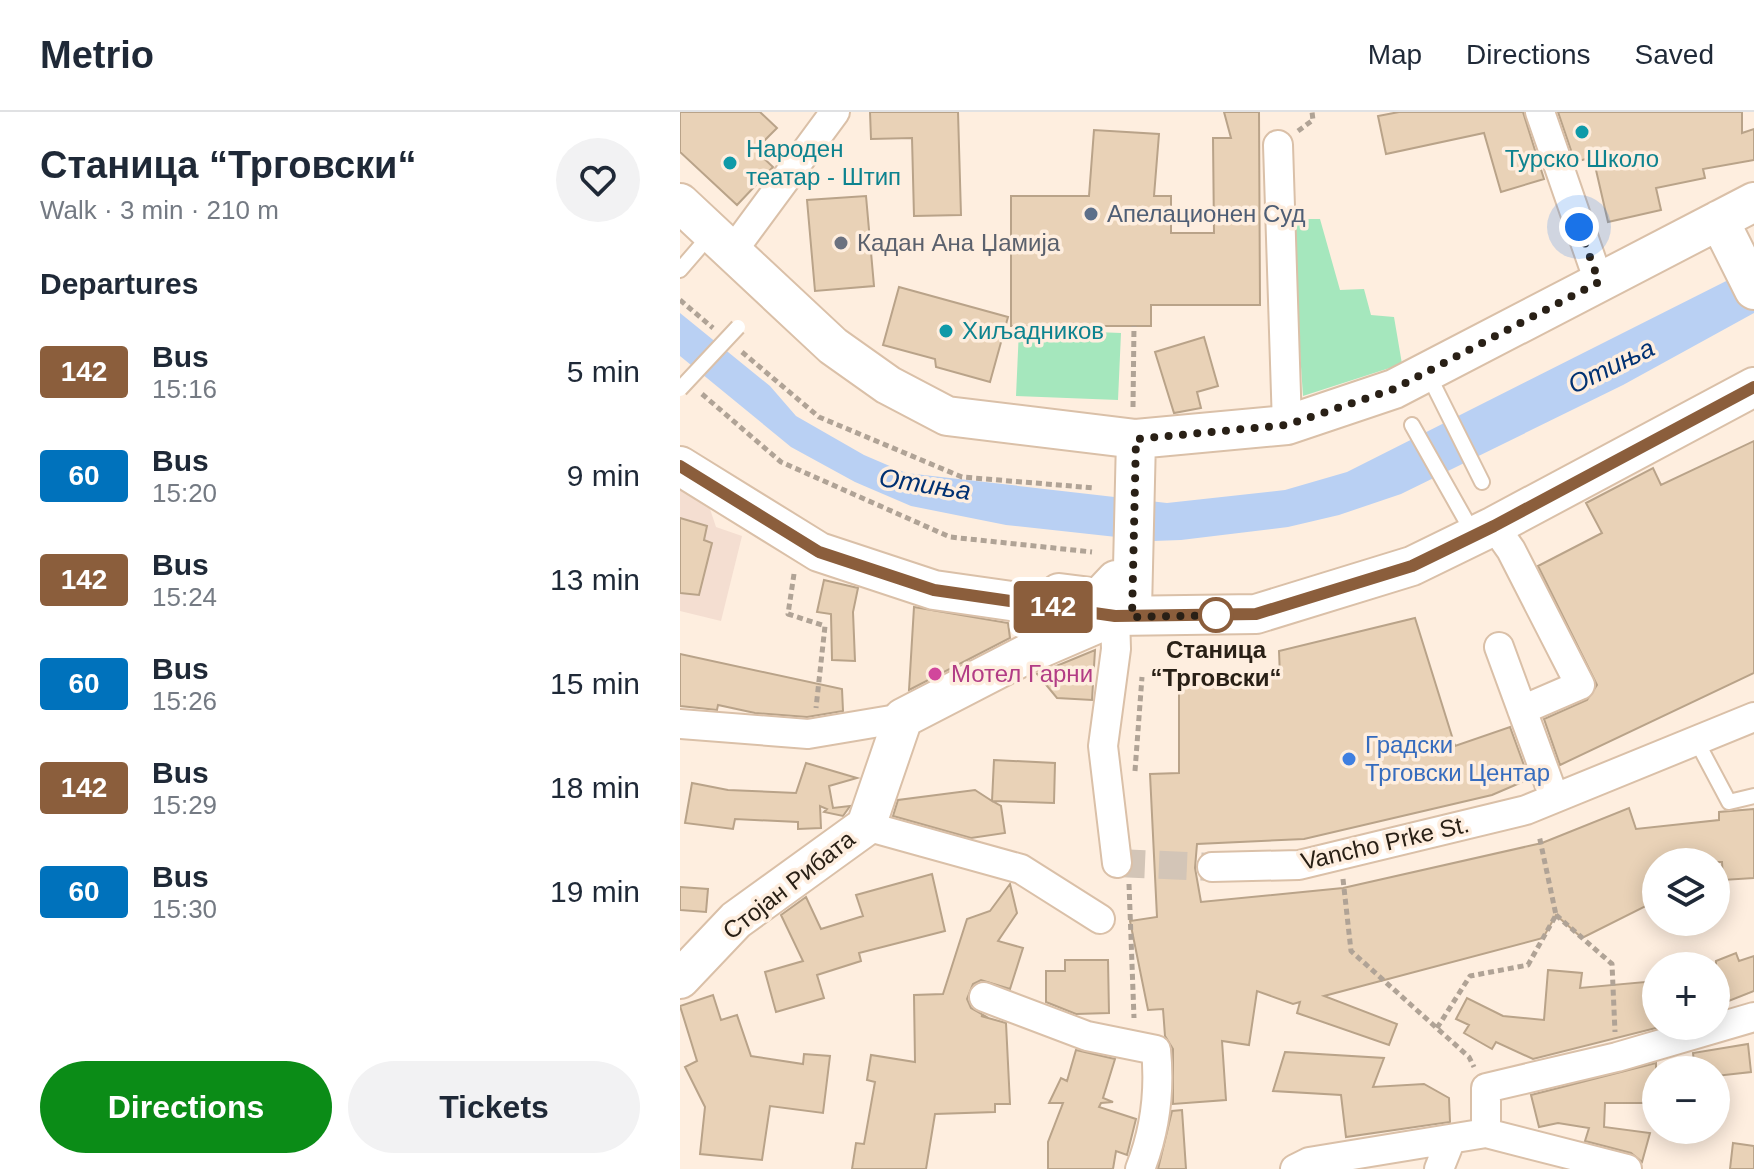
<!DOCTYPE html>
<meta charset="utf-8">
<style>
body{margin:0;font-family:Helvetica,sans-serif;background:#f2f2f3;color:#1f2937;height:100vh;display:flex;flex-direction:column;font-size:30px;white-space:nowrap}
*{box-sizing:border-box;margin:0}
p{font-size:26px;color:#747a83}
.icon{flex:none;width:44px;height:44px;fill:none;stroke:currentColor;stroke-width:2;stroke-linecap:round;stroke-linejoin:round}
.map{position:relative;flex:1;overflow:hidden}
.side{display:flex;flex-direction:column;background:#fff;width:680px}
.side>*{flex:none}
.badge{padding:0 16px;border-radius:6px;font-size:28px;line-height:52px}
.buttons{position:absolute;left:962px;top:736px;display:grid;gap:16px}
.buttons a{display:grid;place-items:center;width:88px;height:88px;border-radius:50%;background:#fff;box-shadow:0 4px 20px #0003;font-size:40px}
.you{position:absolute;width:40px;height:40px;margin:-20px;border:6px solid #fff;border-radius:50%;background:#1a73e8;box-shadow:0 0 0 12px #1a73e833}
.map>.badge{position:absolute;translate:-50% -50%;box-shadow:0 0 0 4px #fff}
h2{padding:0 40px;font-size:30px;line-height:72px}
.round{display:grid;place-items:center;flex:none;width:84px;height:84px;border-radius:42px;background:#f2f2f3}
.summary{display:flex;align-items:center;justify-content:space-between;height:136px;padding:0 40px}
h1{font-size:38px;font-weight:700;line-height:60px}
.action{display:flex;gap:16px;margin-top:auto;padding:16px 40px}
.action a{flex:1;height:92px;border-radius:48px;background:#0b8c17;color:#fff;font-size:32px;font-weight:700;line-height:92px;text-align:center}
.action a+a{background:#f2f2f3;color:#1f2937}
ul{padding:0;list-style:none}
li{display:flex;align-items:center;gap:24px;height:104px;padding:0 40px}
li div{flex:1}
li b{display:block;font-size:30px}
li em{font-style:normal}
li .badge{min-width:88px;font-weight:700;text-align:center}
header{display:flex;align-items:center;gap:48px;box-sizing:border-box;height:112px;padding:0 40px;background:#fff;border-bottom:2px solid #e0e1e3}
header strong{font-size:38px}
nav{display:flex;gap:44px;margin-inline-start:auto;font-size:28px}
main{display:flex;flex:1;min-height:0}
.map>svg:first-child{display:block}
.medical{fill:#f4ded1}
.green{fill:#a5e7bd}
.water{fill:#b9d0f3}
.building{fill:#e9d2b7;stroke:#b9a389;stroke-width:2}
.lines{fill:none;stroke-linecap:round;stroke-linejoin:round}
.street-tunnel{stroke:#d3c5b7;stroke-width:28;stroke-dasharray:28 14;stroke-linecap:butt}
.lane-casing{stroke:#dac0a8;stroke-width:18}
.street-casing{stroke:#dac0a8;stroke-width:32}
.secondary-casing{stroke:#dac0a8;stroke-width:42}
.path{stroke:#b0a396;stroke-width:5;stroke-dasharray:6 4;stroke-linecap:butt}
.lane{stroke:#fff;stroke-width:14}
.street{stroke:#fff;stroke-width:28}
.secondary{stroke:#fff;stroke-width:38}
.lane-bridge-casing{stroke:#dac0a8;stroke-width:18;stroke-linecap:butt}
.lane-bridge{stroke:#fff;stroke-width:14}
.line-casing{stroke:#fff;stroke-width:18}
.line{stroke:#8b5e3c;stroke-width:12}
.walk{stroke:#292016;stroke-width:8;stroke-dasharray:0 14.4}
.culture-dot{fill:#0f9aa8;stroke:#feeedf;stroke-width:3}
.service-dot{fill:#5c6f8a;stroke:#feeedf;stroke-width:3}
.worship-dot{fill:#6b7280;stroke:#feeedf;stroke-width:3}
.stop-dot{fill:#fff;stroke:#8b5e3c;stroke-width:4}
.hotel-dot{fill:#d1479c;stroke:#feeedf;stroke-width:3}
.shop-dot{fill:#3f7fe0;stroke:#feeedf;stroke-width:3}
.labels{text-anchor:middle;stroke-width:7;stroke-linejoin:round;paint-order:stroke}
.culture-label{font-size:24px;fill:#0d838f;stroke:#feeedf;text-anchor:start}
.service-label{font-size:24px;fill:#4e5e75;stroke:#feeedf;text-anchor:start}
.worship-label{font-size:24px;fill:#5b616d;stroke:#feeedf;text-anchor:start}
.stop-label{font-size:24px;font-weight:bold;fill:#292016;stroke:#feeedf}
.hotel-label{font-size:24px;fill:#b23c85;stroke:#feeedf;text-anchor:start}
.shop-label{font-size:24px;fill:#366cbe;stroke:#feeedf;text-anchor:start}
.street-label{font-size:24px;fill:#292016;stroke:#feeedf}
.water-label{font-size:26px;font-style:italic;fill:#013172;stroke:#feeedf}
</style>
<header>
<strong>Metrio</strong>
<nav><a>Map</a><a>Directions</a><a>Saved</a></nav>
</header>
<main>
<section class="side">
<div class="summary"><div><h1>Станица “Трговски“</h1><p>Walk · 3 min · 210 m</p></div><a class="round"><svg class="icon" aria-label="heart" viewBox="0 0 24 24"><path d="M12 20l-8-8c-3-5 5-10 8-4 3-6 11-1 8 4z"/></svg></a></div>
<h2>Departures</h2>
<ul>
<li><span class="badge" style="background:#8b5e3c;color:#fff">142</span><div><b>Bus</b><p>15:16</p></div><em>5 min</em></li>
<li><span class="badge" style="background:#0072bc;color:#fff">60</span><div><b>Bus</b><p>15:20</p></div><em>9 min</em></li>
<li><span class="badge" style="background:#8b5e3c;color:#fff">142</span><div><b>Bus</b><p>15:24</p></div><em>13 min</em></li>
<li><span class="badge" style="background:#0072bc;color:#fff">60</span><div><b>Bus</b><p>15:26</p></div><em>15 min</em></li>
<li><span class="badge" style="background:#8b5e3c;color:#fff">142</span><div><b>Bus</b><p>15:29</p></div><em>18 min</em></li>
<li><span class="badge" style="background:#0072bc;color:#fff">60</span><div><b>Bus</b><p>15:30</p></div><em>19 min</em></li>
</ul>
<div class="action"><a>Directions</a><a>Tickets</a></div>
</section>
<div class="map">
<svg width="1074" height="1057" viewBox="0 0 1074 1057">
<rect width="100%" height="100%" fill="#feeedf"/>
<path class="medical" d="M0 375 30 397 36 415 62 424 41 509 0 499Z"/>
<path class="green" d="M611 107H640L660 178 684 177 691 203 714 205 722 252 623 284Z
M339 217 441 221 438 288 336 284Z"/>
<path class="water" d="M1074 155V201L943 273 721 382 659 403 608 415 501 428 473 429 326 413 231 394 175 370 111 335 0 244V201L90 274 116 304 184 343 226 361 487 391 605 378 667 360Z"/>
<path class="building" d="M0 0H80L97 16 75 38 93 55 57 93 0 40Z
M190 0H278L281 103 234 104 232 26 191 27Z
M544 0H579L580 193H471V214H331V84H409L414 18 479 22 474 84H491V121H534L533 26H551Z
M719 0H843L864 67 821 80 804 21 706 42 698 4Z
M878 0H1062V21L1074 17V48L1023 57 1025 66 976 76 981 98 928 110 913 45 895 50Z
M186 84 194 174 135 179 127 88Z
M219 175 328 205 310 270 256 255 255 247 203 233Z
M524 225 538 274 517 280 521 296 494 301 475 240Z
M1074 329V561L880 653 864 607 907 588 917 573 858 454 922 421 906 391 973 356 981 373Z
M0 406 27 414 24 428 32 431 19 483 0 481Z
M144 468 178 476 173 500 175 549 152 548 151 502 137 500Z
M234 495 328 511 330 526 229 578Z
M735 506 775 634 830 615 849 667 812 683 624 727 517 732 515 756 521 790 663 776 862 731 949 696 956 717 1039 708V700L1074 697V766L1043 768 1042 750H976V789L902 826 876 803 863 826 644 884 717 912 709 933 617 901 620 890 613 892 577 879 569 933 542 929 546 988 493 992V937L485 924 483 897 468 898 450 809 477 805 470 662 499 661V567L600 564 599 539Z
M415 538 412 588 377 586 357 562Z
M0 542 162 577 163 599 127 605 75 601 38 593 37 598 0 594Z
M314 648 375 651 374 691 312 689 321 694 325 721 291 726 213 704 218 688 295 678 312 689Z
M126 651 177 666 149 674 153 696 170 694 163 704 144 700 147 697 140 694 141 716 118 717V710L55 707 53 717 5 711 12 671 48 678 116 681Z
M252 762 265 819 179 841 181 849 137 863 144 886 96 900 85 860 123 849 101 803 126 785 141 817 183 804 176 783Z
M330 772 337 801 318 829 343 836 330 877 301 868 293 872 287 887 291 896 305 904H301L326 911 330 992H315V1000L255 1002 246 1057H172L176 1031 184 1032 195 970 187 968 191 943 235 950 234 883 263 882 287 807 310 799Z
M0 775 28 777 26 800 0 798Z
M1056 841 1059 849 1074 844V879L1036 894V849Z
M385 848H428L429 901 396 902 366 890V859H385Z
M868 858 902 861 900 876 976 869V916L853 947 816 930 812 937 784 921 789 913 776 907 787 886 823 904 864 908Z
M33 883 41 908 57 903 71 944 123 952 124 942 150 944 143 1001 90 994 82 1048 20 1042 25 995 5 955 17 949 0 894Z
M1068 932 1071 960 1036 964V958H1015L1013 941Z
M396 938 435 947 423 986 433 990 421 991 419 995 456 1007 447 1043 436 1039 433 1057H368V1030L383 991H369L381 966 387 969Z
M605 940 704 946 693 975 744 972 769 986 770 1010 666 1025 661 983 593 979Z
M976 951V991H925L924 1015 970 1021 962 1050 951 1041 905 1029 909 1016 878 1011 859 1015 851 983Z
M502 998 506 1057H478L492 999Z
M1053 1031 1074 1034V1057H1050Z"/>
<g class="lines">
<path class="street-tunnel" d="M437 751 532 755"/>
<defs>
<path id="lane" d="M0 158 31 122
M747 260 802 370
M732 313 793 421
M1016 628 1049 690 1074 684"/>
<path id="street" d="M860 0 919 170
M598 33 607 313
M51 141 155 0
M814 414 831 438 900 573 842 598
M435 504 436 537 423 634 437 751
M819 535 874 685
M0 612 128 622 223 606
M186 714 341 757 420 807
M532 755 619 753 846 698 1074 605
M304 885 407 924 476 938C480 978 475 1019 460 1057
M806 1021V976L937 945 1074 905
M615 1057 629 1050 806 1021 947 1057
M759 1057 771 1027"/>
<path id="secondary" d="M0 91 153 234 208 273 267 304 456 327 607 313 714 277 1074 90
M1039 108 1074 178
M0 354 139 440 254 478 435 504 576 502 732 454 814 414 1074 275
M379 481 419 486 436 468
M452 498 456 327
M0 867 56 808 186 714 223 606 347 542 435 504"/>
</defs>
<use href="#lane" class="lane-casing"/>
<use href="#street" class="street-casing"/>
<use href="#secondary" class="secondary-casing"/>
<path class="path" d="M618 19 633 8 632 0
M0 188 33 216
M62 240 139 305 282 365 415 376
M22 282 101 350 270 425 412 440
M453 295 454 214
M114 462 108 502 145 514 136 596
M455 659 462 565
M663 767 671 839 789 945 794 955
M449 772 454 906
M876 803 932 852 935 920
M757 916 790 864 848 853 876 803 859 723"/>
<use href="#lane" class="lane"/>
<use href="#street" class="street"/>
<use href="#secondary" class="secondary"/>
<defs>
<path id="lane-bridge" d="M0 277 58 215"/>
</defs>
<use href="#lane-bridge" class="lane-bridge-casing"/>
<use href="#lane-bridge" class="lane-bridge"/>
</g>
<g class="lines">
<defs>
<path id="line" d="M0 354 139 440 254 478 435 504 576 502 732 454 814 414 1074 275"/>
</defs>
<use href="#line" class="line-casing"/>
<use href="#line" class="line"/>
<path class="walk" d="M536 503H547L452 505 456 327 607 313 714 277 919 170 899 115"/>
</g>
<g class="culture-dot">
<circle cx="902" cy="20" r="8"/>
<circle cx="50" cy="51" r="8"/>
<circle cx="266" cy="219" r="8"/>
</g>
<circle class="service-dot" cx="411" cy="102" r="8"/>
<circle class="worship-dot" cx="161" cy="131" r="8"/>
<circle class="stop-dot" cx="536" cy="503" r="16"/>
<circle class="hotel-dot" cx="255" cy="562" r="8"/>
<circle class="shop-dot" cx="669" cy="647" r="8"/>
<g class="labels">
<g class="culture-label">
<text x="66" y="45">Народен<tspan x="66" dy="28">театар - Штип</tspan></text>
<text x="902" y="55" text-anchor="middle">Турско Школо</text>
<text x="282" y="227">Хиљадников</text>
</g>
<g class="service-label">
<text x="427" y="110">Апелационен Суд</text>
</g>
<g class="worship-label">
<text x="177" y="139">Кадан Ана Џамија</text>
</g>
<g class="stop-label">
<text x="536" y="546">Станица<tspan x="536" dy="28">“Трговски“</tspan></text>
</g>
<g class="hotel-label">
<text x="271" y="570">Мотел Гарни</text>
</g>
<g class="shop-label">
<text x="685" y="641">Градски<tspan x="685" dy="28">Трговски Центар</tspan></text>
</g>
<g class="street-label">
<text transform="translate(705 731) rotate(-13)" y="8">Vancho Prke St.</text>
<text transform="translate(109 773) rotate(-38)" y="8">Стојан Рибата</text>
</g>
<g class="water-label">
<text transform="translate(931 254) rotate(-26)" y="9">Отиња</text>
<text transform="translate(245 372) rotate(9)" y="9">Отиња</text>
</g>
</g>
</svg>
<div class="buttons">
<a><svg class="icon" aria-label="layers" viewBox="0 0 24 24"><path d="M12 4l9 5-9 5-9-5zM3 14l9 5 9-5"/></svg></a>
<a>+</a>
<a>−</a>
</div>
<div class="you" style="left:899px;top:115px"></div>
<b class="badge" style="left:373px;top:495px;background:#8b5e3c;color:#fff">142</b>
</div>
</main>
